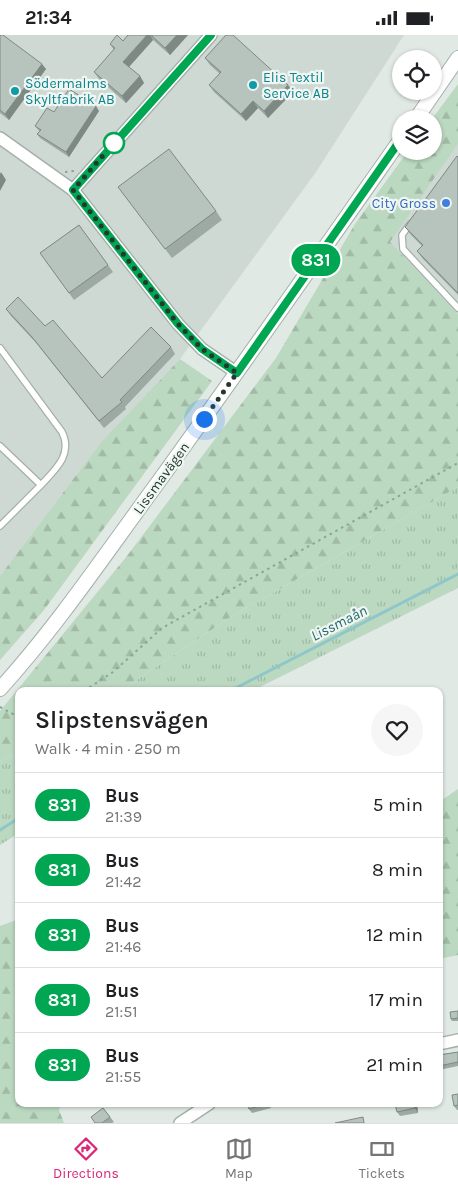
<!DOCTYPE html>
<meta charset="utf-8">
<style>
body{margin:0;font-family:Karla,sans-serif;background:#f6f6f6;color:#202124;height:100vh;display:flex;flex-direction:column;font-size:19px;white-space:nowrap}
*{box-sizing:border-box;margin:0}
p{font-size:16px;color:#757577}
.icon{flex:none;width:28px;height:28px;fill:none;stroke:currentColor;stroke-width:2;stroke-linecap:round;stroke-linejoin:round}
.map{position:relative;flex:1;overflow:hidden}
.sheet{position:absolute;left:15px;top:652px;width:428px;height:420px;display:flex;flex-direction:column;background:#fff;border-radius:10px;box-shadow:0 1px 4px #0004}
.sheet>*{flex:none}
.badge{padding:0 10px;border-radius:16px;font-size:18px;line-height:32px}
.controls{position:absolute;left:392px;top:15px;display:grid;gap:10px}
.controls a{display:grid;place-items:center;width:50px;height:50px;border-radius:50%;background:#fff;box-shadow:0 1px 4px #0004;font-size:25px}
.you{position:absolute;width:25px;height:25px;margin:-12px;border:4px solid #fff;border-radius:50%;background:#1a73e8;box-shadow:0 0 0 8px #1a73e833}
.map>.badge{position:absolute;translate:-50% -50%;box-shadow:0 0 0 2px #fff}
.round{display:grid;place-items:center;flex:none;width:52px;height:52px;border-radius:26px;background:#f6f6f6}
.head{display:flex;align-items:center;justify-content:space-between;height:85px;padding:0 20px}
h1{font-size:24px;font-weight:600;line-height:38px}
ul{padding:0;list-style:none}
li{display:flex;align-items:center;gap:15px;height:65px;padding:0 20px;border-top:1px solid #e0e0e0}
li div{flex:1}
li b{display:block;font-size:19px}
li em{font-style:normal}
li .badge{min-width:55px;font-weight:700;text-align:center}
.status{display:flex;justify-content:space-between;align-items:center;height:35px;padding:0 25px;background:#fff;direction:ltr}
.status svg{height:14px;fill:currentColor}
.dock{display:flex;justify-content:space-around;align-items:center;height:70px;border-top:1px solid #e0e0e0;background:#fff;font-size:14px;color:#757577}
.dock a{display:grid;justify-items:center;gap:2px}
.dock .active{color:#db2777}
.map>svg:first-child{display:block}
.built{fill:#cfd9d3}
.grass{fill:url(#grass-tufts)}
.forest{fill:url(#forest-firs)}
.lines{fill:none;stroke-linecap:round;stroke-linejoin:round}
.stream{stroke:#8ec7c9;stroke-width:3}
.service-casing{stroke:#a4b0aa;stroke-width:8}
.minor-casing{stroke:#a4b0aa;stroke-width:14}
.tertiary-casing{stroke:#a4b0aa;stroke-width:16}
.path{stroke:#84a999;stroke-width:2;stroke-dasharray:2.5 4;stroke-linecap:butt}
.service{stroke:#fff;stroke-width:5.5}
.minor{stroke:#fff;stroke-width:11}
.tertiary{stroke:#fff;stroke-width:14}
.wall{fill:#9da9a3}
.shaded-wall{fill:#7f8984}
.building{fill:#b6c4bd;stroke:#7f8984}
.line-casing{stroke:#fff;stroke-width:11}
.line{stroke:#00a651;stroke-width:8}
.walk{stroke:#233830;stroke-width:5;stroke-dasharray:0 9}
.culture-dot{fill:#0f9aa8;stroke:#f0f6f2;stroke-width:2}
.stop-dot{fill:#fff;stroke:#00a651;stroke-width:2.5}
.shop-dot{fill:#3f7fe0;stroke:#f0f6f2;stroke-width:2}
.labels{text-anchor:middle;stroke-width:4.5;stroke-linejoin:round;paint-order:stroke}
.culture-label{font-size:14px;fill:#0d838f;stroke:#f0f6f2;text-anchor:start}
.shop-label{font-size:14px;fill:#366cbe;stroke:#f0f6f2;text-anchor:end}
.street-label{font-size:14px;fill:#233830;stroke:#f0f6f2}
.water-label{font-size:15px;font-style:italic;fill:#24696d;stroke:#f0f6f2}
</style>
<div class="status"><b>21:34</b><svg viewBox="0 0 49 12"><path d="M0 12V9h3v3zM5 12V6h3v6zM10 12V3h3v9zM15 12V0h3v12zM26 1h20v11H26zM47 4h2v5h-2z"/></svg></div>
<div class="map">
<svg width="458" height="1088" viewBox="0 0 458 1088">
<defs>
<pattern id="grass-tufts" width="24" height="20" patternUnits="userSpaceOnUse" patternTransform="scale(1.25)"><rect width="24" height="20" fill="#bbd8c0"/><path d="M3 7l-1-3M5 7V3M7 7l1-3M15 17l-1-3M17 17v-4M19 17l1-3" fill="none" stroke="#a0baa5"/></pattern>
<pattern id="forest-firs" width="22" height="20" patternUnits="userSpaceOnUse" patternTransform="scale(1.25)"><rect width="22" height="20" fill="#bbd8c0"/><path d="M5 1l3.5 6h-7zM16 11l3.5 6h-7z" fill="#a0baa5"/></pattern>
</defs>
<rect width="100%" height="100%" fill="#e0e9e4"/>
<path class="built" d="M0 0H404L316 137 180 324 102 406 0 541Z
M458 109V279L389 207Z"/>
<path class="grass" d="M458 452V553L252 656H120L229 583Z
M19 716V798L0 810V727Z"/>
<path class="forest" d="M458 49V109L390 207 458 279V452L229 583 120 656H19V716L0 727V676L127 521 276 323 355 189 408 116H434L432 84Z
M180 324 212 346 44 575 0 625V541L102 406Z
M458 754V920L439 924V767Z
M19 884V1069H61L59 1075 64 1088H0V891Z"/>
<g class="lines">
<path class="stream" d="M230 656 458 539
M0 795 19 783"/>
<defs>
<path id="service" d="M410 189 402 200 403 214 458 273
M0 313 62 397C73 419 56 434 41 450
M0 411 41 450 0 491"/>
<path id="minor" d="M0 103 73 155 178 289 202 314 237 338
M73 155 211 0
M439 1009 458 1005
M180 1088 209 1069"/>
<path id="tertiary" d="M416 84 458 23
M0 654C57 591 104 521 154 453 238 337 319 221 401 104"/>
</defs>
<use href="#service" class="service-casing"/>
<use href="#minor" class="minor-casing"/>
<use href="#tertiary" class="tertiary-casing"/>
<path class="path" d="M65 137 75 136
M84 656 113 637 162 593 458 428
M0 672 13 679H19"/>
<use href="#service" class="service"/>
<use href="#minor" class="minor"/>
<use href="#tertiary" class="tertiary"/>
</g>
<path class="wall" d="M0 0 46 34 9 85 0 78Z
M128 0H188L170 20 153 5 129 32 140 41 144 48 126 68 99 44 94 37 114 15 110 9 123 6Z
M205 23 288 50 293 57 268 83 258 73 246 86 214 57 209 50 220 39 210 30Z
M99 76 69 122 40 103 37 99 40 97 35 91Z
M458 122V260L423 224 417 216 422 211 411 200 405 192Z
M118 152 216 176 222 185 172 223Z
M79 190 113 237 74 265 40 218Z
M6 274 45 291 102 343 171 312 175 319 125 372 126 374 104 393 37 309 11 281Z
M439 947 440 949 442 960 439 961Z
M458 976V986H452L451 984Z
M458 1017V1031L439 1035V1020Z
M458 1059V1075H457L454 1071Z
M247 1069H270L271 1073 252 1078 249 1074Z
M395 1069H417L418 1078 400 1081 397 1077Z
M103 1073 114 1087 112 1088H95Z"/>
<path class="shaded-wall" d="M147 0H150L153 5 128 33 123 27Z
M177 0H188L170 20 165 13Z
M42 29 46 34 9 85 5 79Z
M140 41 144 48 126 68 122 61Z
M288 50 293 57 268 83 264 76Z
M253 66 258 73 246 86 241 79Z
M96 71 99 76 69 122 66 117Z
M1 137 6 145 0 156V139Z
M439 947 440 949 442 960 439 956Z
M414 1069H417L418 1078 415 1073Z"/>
<path class="building" d="M0 0H3L42 29 5 79 0 75Z
M117 0 123 6 128 0H147L123 27 140 41 122 61 94 37 115 13 110 9Z
M151 0H177L165 13Z
M226 0H233L288 50 264 76 253 66 241 79 209 50 221 37 205 23Z
M69 54 96 71 66 117 37 99 41 95 35 91 47 73 54 77Z
M169 114 216 176 165 214 118 152Z
M457 121 458 122V258L417 216 423 210 405 192Z
M79 190 108 230 69 258 40 218Z
M18 262 45 291 53 285 102 343 151 292 171 312 120 365 122 367 99 386 32 302 6 274Z
M458 976V983L451 984 450 977Z
M458 1017V1027L439 1031V1020Z
M458 1059V1070L454 1071 452 1060Z
M247 1069H266L249 1074Z
M395 1069H414L415 1073 397 1077Z
M103 1073 110 1082 102 1088H95L91 1082Z
M363 1082 364 1088H335Z"/>
<g class="lines">
<defs>
<path id="line" d="M211 0 73 155 178 289 202 314 237 338 401 104"/>
</defs>
<use href="#line" class="line-casing"/>
<use href="#line" class="line"/>
<path class="walk" d="M114 108 73 155 178 289 202 314 237 338 204 384"/>
</g>
<g class="culture-dot">
<circle cx="253" cy="50" r="5"/>
<circle cx="15" cy="56" r="5"/>
</g>
<circle class="stop-dot" cx="114" cy="108" r="10"/>
<circle class="shop-dot" cx="446" cy="168" r="5"/>
<g class="labels">
<g class="culture-label">
<text x="263" y="47">Elis Textil<tspan x="263" dy="16">Service AB</tspan></text>
<text x="25" y="53">Södermalms<tspan x="25" dy="16">Skyltfabrik AB</tspan></text>
</g>
<g class="shop-label">
<text x="436" y="173">City Gross</text>
</g>
<g class="street-label">
<text transform="translate(161 443) rotate(-54)" y="5">Lissmavägen</text>
</g>
<g class="water-label">
<text transform="translate(339 588) rotate(-27)" y="5">Lissmaån</text>
</g>
</g>
</svg>
<div class="controls">
<a><svg class="icon" aria-label="locate" viewBox="0 0 24 24"><circle cx="12" cy="12" r="6"/><path d="M12 2v4M12 18v4M2 12h4M18 12h4"/></svg></a>
<a><svg class="icon" aria-label="layers" viewBox="0 0 24 24"><path d="M12 4l9 5-9 5-9-5zM3 14l9 5 9-5"/></svg></a>
</div>
<div class="you" style="left:204px;top:384px"></div>
<b class="badge" style="left:316px;top:225px;background:#00a651;color:#fff">831</b>
<section class="sheet">
<div class="head"><div><h1>Slipstensvägen</h1><p>Walk · 4 min · 250 m</p></div><a class="round"><svg class="icon" aria-label="heart" viewBox="0 0 24 24"><path d="M12 20l-8-8c-3-5 5-10 8-4 3-6 11-1 8 4z"/></svg></a></div>
<ul>
<li><span class="badge" style="background:#00a651;color:#fff">831</span><div><b>Bus</b><p>21:39</p></div><em>5 min</em></li>
<li><span class="badge" style="background:#00a651;color:#fff">831</span><div><b>Bus</b><p>21:42</p></div><em>8 min</em></li>
<li><span class="badge" style="background:#00a651;color:#fff">831</span><div><b>Bus</b><p>21:46</p></div><em>12 min</em></li>
<li><span class="badge" style="background:#00a651;color:#fff">831</span><div><b>Bus</b><p>21:51</p></div><em>17 min</em></li>
<li><span class="badge" style="background:#00a651;color:#fff">831</span><div><b>Bus</b><p>21:55</p></div><em>21 min</em></li>
</ul>
</section>
</div>
<nav class="dock">
<a class="active"><svg class="icon" aria-label="directions" viewBox="0 0 24 24"><path d="M12 3l9 9-9 9-9-9zM9 14v-3h6M13 9l2 2-2 2"/></svg>Directions</a>
<a><svg class="icon" aria-label="map" viewBox="0 0 24 24"><path d="M3 6l6-2 6 2 6-2v14l-6 2-6-2-6 2zM9 4v14M15 6v14"/></svg>Map</a>
<a><svg class="icon" aria-label="tickets" viewBox="0 0 24 24"><path d="M3 7h18v10H3zM15 7v10"/></svg>Tickets</a>
</nav>
